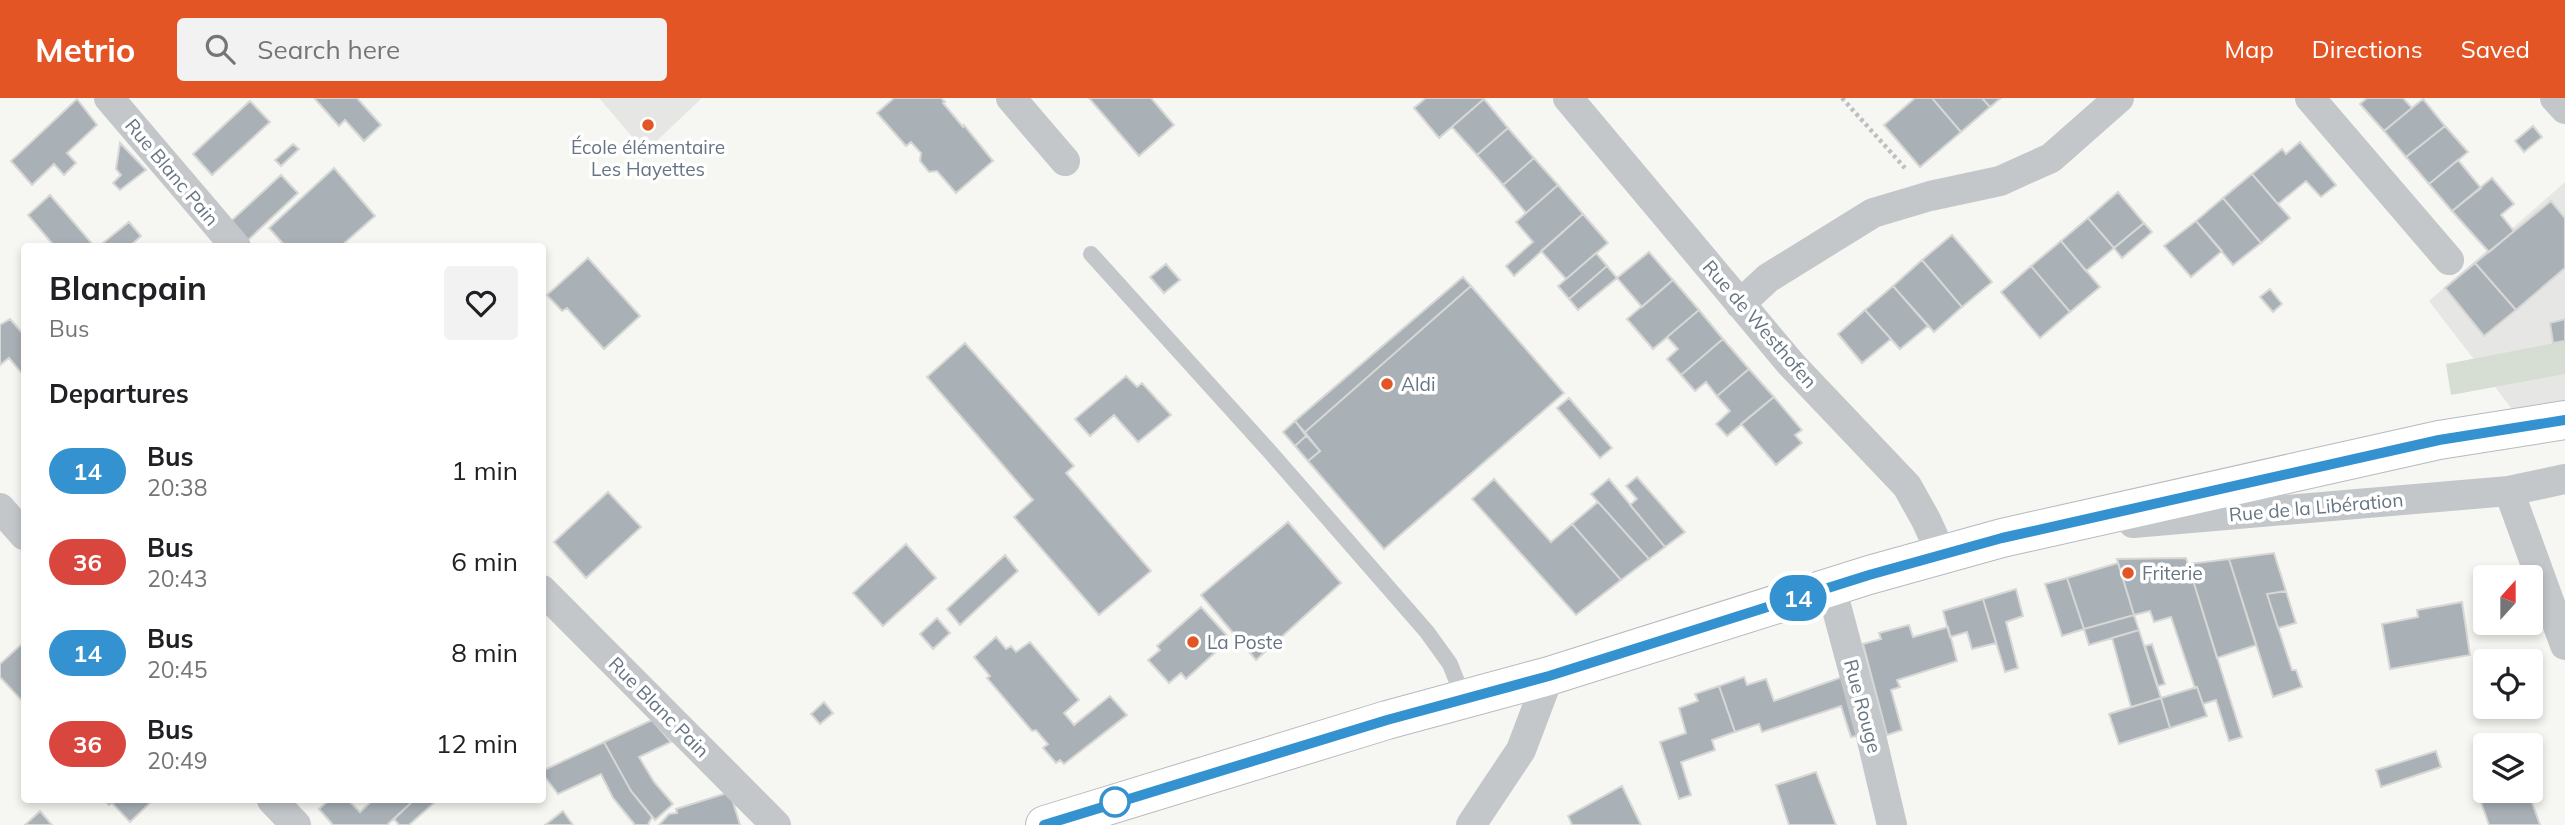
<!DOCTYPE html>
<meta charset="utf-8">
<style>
body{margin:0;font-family:Mulish,sans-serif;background:#f2f2f2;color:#202124;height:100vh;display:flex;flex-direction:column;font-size:26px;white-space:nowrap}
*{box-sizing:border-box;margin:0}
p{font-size:23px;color:#757577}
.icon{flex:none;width:38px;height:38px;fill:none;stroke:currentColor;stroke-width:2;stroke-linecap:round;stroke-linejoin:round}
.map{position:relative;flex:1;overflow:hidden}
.drawer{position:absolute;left:21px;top:145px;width:525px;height:560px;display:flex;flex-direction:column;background:#fff;border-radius:7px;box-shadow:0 4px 10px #0003}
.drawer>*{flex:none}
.badge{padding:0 14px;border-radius:23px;font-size:24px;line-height:46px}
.needle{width:46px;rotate:21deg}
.controls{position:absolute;left:2473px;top:467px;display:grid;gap:14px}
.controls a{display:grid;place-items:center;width:70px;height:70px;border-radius:7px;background:#fff;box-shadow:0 4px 10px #0003;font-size:35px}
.map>.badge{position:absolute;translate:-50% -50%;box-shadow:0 0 0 4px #fff}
h2{padding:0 28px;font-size:26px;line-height:63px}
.round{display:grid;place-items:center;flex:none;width:74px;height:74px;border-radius:7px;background:#f2f2f2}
.summary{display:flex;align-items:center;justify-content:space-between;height:119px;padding:0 28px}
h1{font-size:33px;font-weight:700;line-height:52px}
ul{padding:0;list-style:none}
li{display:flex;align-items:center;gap:21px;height:91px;padding:0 28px}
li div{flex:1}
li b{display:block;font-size:26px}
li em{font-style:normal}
li .badge{min-width:77px;font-weight:700;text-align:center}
header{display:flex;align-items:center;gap:42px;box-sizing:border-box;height:98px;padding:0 35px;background:#e35525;color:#fff}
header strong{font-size:33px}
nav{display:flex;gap:38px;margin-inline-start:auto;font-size:24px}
.search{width:490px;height:63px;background:#f2f2f2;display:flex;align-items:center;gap:18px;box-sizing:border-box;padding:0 24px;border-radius:7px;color:#757577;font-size:26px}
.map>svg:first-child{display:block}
.built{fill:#e6e7e5}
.green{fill:#d6ddd3}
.building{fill:#a9b1b7;stroke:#d7d7d5;stroke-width:2}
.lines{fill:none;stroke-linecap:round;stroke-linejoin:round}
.secondary-casing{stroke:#b6babe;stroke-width:40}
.path{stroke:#bdbfc1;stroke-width:4.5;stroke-dasharray:3.5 3.5;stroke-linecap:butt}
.service{stroke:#c3c7ca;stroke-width:16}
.minor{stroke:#c3c7ca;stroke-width:30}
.secondary{stroke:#fff;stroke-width:38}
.line-casing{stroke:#fff;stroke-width:16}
.line{stroke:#3592d0;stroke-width:10}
.poi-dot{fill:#e35525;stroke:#fff;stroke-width:2.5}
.stop-dot{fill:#fff;stroke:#3592d0;stroke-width:3.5}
.labels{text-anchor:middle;stroke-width:7;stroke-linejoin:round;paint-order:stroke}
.poi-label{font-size:19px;fill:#657583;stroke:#fff;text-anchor:start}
.street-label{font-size:19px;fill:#657583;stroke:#fff}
</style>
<header>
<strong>Metrio</strong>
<div class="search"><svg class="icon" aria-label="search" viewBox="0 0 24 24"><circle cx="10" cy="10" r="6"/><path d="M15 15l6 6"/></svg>Search here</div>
<nav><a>Map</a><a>Directions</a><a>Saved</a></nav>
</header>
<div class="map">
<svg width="2565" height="727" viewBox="0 0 2565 727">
<rect width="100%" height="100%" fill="#f6f6f2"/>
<path class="built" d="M599 0H702L645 54Z
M2565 84V322L2525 328 2429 203Z"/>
<path class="green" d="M2565 243V276L2451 297 2446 266Z"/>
<path class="building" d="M317 0H357L381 27 364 43 345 22 339 28 315 1Z
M894 0H941L945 4 943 5 963 29 964 27 993 63 956 95 937 73 929 74 920 63 921 55 911 44 906 48 877 15Z
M1089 0H1151L1174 27 1139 58Z
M1426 0H1483L1484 1 1439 40 1414 10Z
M1915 0H1932L1961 34 1920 69 1884 27Z
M1932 0H1982L1990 9 1961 34Z
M1982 0H2001L1990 9Z
M2367 0H2403L2412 10 2384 33 2360 6Z
M77 1 97 27 67 55 76 65 64 77 54 66 32 87 11 63Z
M1484 1 1508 30 1477 57 1452 29Z
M2423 1 2445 28 2406 59 2384 33Z
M250 3 270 24 212 77 193 56Z
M2445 28 2468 54 2429 86 2406 59Z
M2533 28 2542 39 2524 54 2515 43Z
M1508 30 1534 60 1503 87 1477 57Z
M2300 44 2336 87 2321 99 2306 83 2278 106 2252 76 2282 51 2286 56Z
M120 45 146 72 120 92 113 85 121 77 116 71Z
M293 46 299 51 281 68 275 62Z
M1534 60 1558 87 1526 115 1503 87Z
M2458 62 2481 90 2452 113 2429 86Z
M334 70 375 118 340 149H286L269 130Z
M2252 76 2290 120 2261 145 2223 100Z
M281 77 298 95 247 143 230 124Z
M2492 80 2514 106 2501 117 2514 133 2489 154 2452 113Z
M1558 87 1583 116 1514 178 1506 168 1533 144 1516 124Z
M2118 94 2144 125 2114 150 2088 120Z
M50 97 95 149H55L28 117Z
M2223 100 2261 145 2233 167 2196 123Z
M2551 103 2565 120V170L2516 212 2475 165Z
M1583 116 1608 145 1566 181 1541 153Z
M2088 120 2114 150 2086 173 2061 143Z
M2196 123 2222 153 2191 179 2164 148Z
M129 124 141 138 129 149H98Z
M2144 125 2152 134 2122 160 2114 150Z
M1952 137 1992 184 1962 209 1922 162Z
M2061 143 2100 189 2070 214 2031 168Z
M1649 154 1673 182 1642 209 1617 180Z
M1596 155 1607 168 1569 201 1558 188Z
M588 160 640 218 604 251 567 210 562 213 547 197Z
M1922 162 1962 209 1934 234 1893 188Z
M2475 165 2516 212 2484 238 2445 190Z
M1166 166 1180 182 1164 195 1150 179Z
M1607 168 1617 180 1578 212 1569 201Z
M2031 168 2070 214 2040 240 2001 194Z
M1463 179 1471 188 1304 335 1295 323Z
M1673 182 1699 212 1653 251 1627 221Z
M1471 188 1564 295 1384 451 1308 363 1320 353 1304 335Z
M1893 188 1928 228 1900 251 1865 212Z
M2270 191 2282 206 2273 214 2260 199Z
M1699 212 1723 241 1681 277 1667 261 1678 251 1667 239Z
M1865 212 1891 241 1862 265 1838 236Z
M10 221 24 237V278L9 260 0 267V227Z
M2565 221V243L2553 245 2550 225Z
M1723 241 1749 271 1717 298 1706 284 1695 293 1681 277Z
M965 245 1074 368 1066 375 1151 473 1099 517 1014 419 1033 402 927 279Z
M1749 271 1774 299 1727 338 1716 326 1730 313 1717 298Z
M1126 278 1137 289 1142 285 1171 317 1138 344 1114 317 1090 338 1075 321Z
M1774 299 1802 332 1795 337 1802 345 1776 367 1741 326Z
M1569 300 1612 350 1600 360 1557 310Z
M1295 323 1307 337 1295 348 1283 334Z
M1307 337 1320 353 1308 363 1295 348Z
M1637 379 1685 434 1665 449 1630 407 1637 401 1626 388Z
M1494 381 1551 444 1572 426 1621 482 1576 517 1472 401Z
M1609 381 1665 449 1649 461 1591 396Z
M608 394 641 429 586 480 554 444Z
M1598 404 1649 461 1621 482 1572 426Z
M1288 424 1341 485 1256 562 1201 497Z
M906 446 936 480 883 528 853 495Z
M2274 455 2286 493 2267 496 2292 572H2296L2302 589 2273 599 2229 461Z
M1005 457 1018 473 960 527 947 511Z
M2186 460 2242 639 2229 643 2216 602 2203 606 2197 589 2195 590 2171 519 2154 524 2150 513 2134 517 2117 461Z
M2229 461 2256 547 2217 560 2188 466Z
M2118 465 2134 517 2084 531 2067 480Z
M2067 480 2084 531 2062 538 2045 486Z
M2016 491 2023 518 2006 524 2018 570 2005 574 1983 501Z
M2286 493 2296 525 2278 530 2267 496Z
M1983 501 1996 545 1972 551 1967 534 1950 539 1943 513Z
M2462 504 2470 557 2390 571 2382 526 2418 519 2417 512Z
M1201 509 1230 541 1186 581 1181 575 1169 585 1148 562 1160 552 1157 548Z
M2134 517 2139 532 2089 547 2084 531Z
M937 520 950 535 933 551 920 536Z
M1909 527 1913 539 1948 529 1957 563 1897 582 1900 589 1891 592 1902 632 1887 637 1863 546 1881 541 1879 535Z
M2139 532 2161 600 2131 609 2112 540Z
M996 539 1006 551 1011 548 1016 554 1030 544 1079 602 1064 615 1074 627 1110 598 1127 617 1064 666 1060 662 1056 665 1043 650 1048 646 1036 632 1032 633 987 580 990 578 974 559Z
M24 544V605L0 579V566Z
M2152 546 2165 586 2158 588 2145 548Z
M1845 578 1860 637 1851 639 1841 608 1762 634 1759 626 1735 634 1719 588 1744 579 1747 587 1766 581 1774 603Z
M1719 588 1735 634 1712 642 1715 652 1681 664 1691 697 1679 701 1660 644 1686 635 1679 610 1698 603 1695 596Z
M2197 589 2207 618 2170 630 2161 600Z
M2161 600 2170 630 2119 646 2109 616Z
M824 604 833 615 820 626 811 616Z
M652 622 671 644 639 659 654 684 673 706 655 722 631 693 604 644Z
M604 644 631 693 652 719 648 727H635L613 700 601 676 558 696 542 675V673Z
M2436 653 2441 669 2381 689 2376 672Z
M1816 674 1836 727H1789L1776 687Z
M1622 688 1641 727H1572L1568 718Z
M2510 693H2528L2540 727H2489L2481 704Z
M730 694 740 727H659L669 716 677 715 676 711Z
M104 702H153L130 724 112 705 109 707Z
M329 702H348L360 714 373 702H414L387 727H333L319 711Z
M414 702 435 704 409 727H399L394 721Z
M40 713 52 727H25Z
M563 713 573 727H545Z"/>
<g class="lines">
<defs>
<path id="secondary" d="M1045 727 1387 622 1549 578 1869 477 2002 440 2439 342 2565 322"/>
</defs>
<use href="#secondary" class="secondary-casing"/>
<path class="path" d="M1842 0 1905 70"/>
<path class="service" d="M1091 156 1271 355 1427 534 1450 566 1464 601"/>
<path class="minor" d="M109 0 236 149
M1011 0 1065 63
M1568 0 1791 266 1907 388 1926 422 1942 457
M2310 0 2449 162
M2555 0 2565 11
M1740 206 1768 180 1873 115 1930 98 2000 83 2051 60 2119 0
M2509 393 2565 547
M0 410 24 437
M2133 425 2509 393 2565 381
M1831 489 1871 638 1892 727
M542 492 776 727
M272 702 296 727
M1471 727 1521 652 1549 578"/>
<use href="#secondary" class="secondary"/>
</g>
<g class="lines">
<defs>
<path id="line" d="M1044 727 1387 622 1549 578 1869 477 2002 440 2439 342 2565 322"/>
</defs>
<use href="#line" class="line-casing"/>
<use href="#line" class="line"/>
</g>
<g class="poi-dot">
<circle cx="648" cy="27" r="7"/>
<circle cx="1387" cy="286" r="7"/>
<circle cx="2128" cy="475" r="7"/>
<circle cx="1193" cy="544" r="7"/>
</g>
<circle class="stop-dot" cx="1115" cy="704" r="14"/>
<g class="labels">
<g class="poi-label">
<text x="648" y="56" text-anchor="middle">École élémentaire<tspan x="648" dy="22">Les Hayettes</tspan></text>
<text x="1401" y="293">Aldi</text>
<text x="2142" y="482">Friterie</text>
<text x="1207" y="551">La Poste</text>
</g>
<g class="street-label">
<text transform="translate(172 74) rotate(50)" y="7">Rue Blanc Pain</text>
<text transform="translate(1760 226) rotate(49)" y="7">Rue de Westhofen</text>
<text transform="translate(2316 409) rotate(-5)" y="7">Rue de la Libération</text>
<text transform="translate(1863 608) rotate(75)" y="7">Rue Rouge</text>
<text transform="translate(659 609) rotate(45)" y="7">Rue Blanc Pain</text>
</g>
</g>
</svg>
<div class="controls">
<a><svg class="needle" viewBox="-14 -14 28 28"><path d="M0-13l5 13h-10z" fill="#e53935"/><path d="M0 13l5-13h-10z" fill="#757577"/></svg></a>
<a><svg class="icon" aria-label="locate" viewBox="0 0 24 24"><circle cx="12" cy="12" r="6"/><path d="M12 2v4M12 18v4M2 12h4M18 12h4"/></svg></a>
<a><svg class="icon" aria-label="layers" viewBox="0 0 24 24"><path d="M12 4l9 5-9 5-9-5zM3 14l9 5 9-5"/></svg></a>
</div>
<b class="badge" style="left:1798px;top:500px;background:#3592d0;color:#fff">14</b>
<section class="drawer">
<div class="summary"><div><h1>Blancpain</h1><p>Bus</p></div><a class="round"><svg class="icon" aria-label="heart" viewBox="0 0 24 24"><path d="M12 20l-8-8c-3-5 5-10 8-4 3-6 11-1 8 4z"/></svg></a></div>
<h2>Departures</h2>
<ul>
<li><span class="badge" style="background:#3592d0;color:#fff">14</span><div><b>Bus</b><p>20:38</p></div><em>1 min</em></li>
<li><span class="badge" style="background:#d9463e;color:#fff">36</span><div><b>Bus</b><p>20:43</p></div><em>6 min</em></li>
<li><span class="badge" style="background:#3592d0;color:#fff">14</span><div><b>Bus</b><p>20:45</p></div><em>8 min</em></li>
<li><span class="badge" style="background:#d9463e;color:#fff">36</span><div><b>Bus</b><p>20:49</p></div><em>12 min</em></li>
</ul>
</section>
</div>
